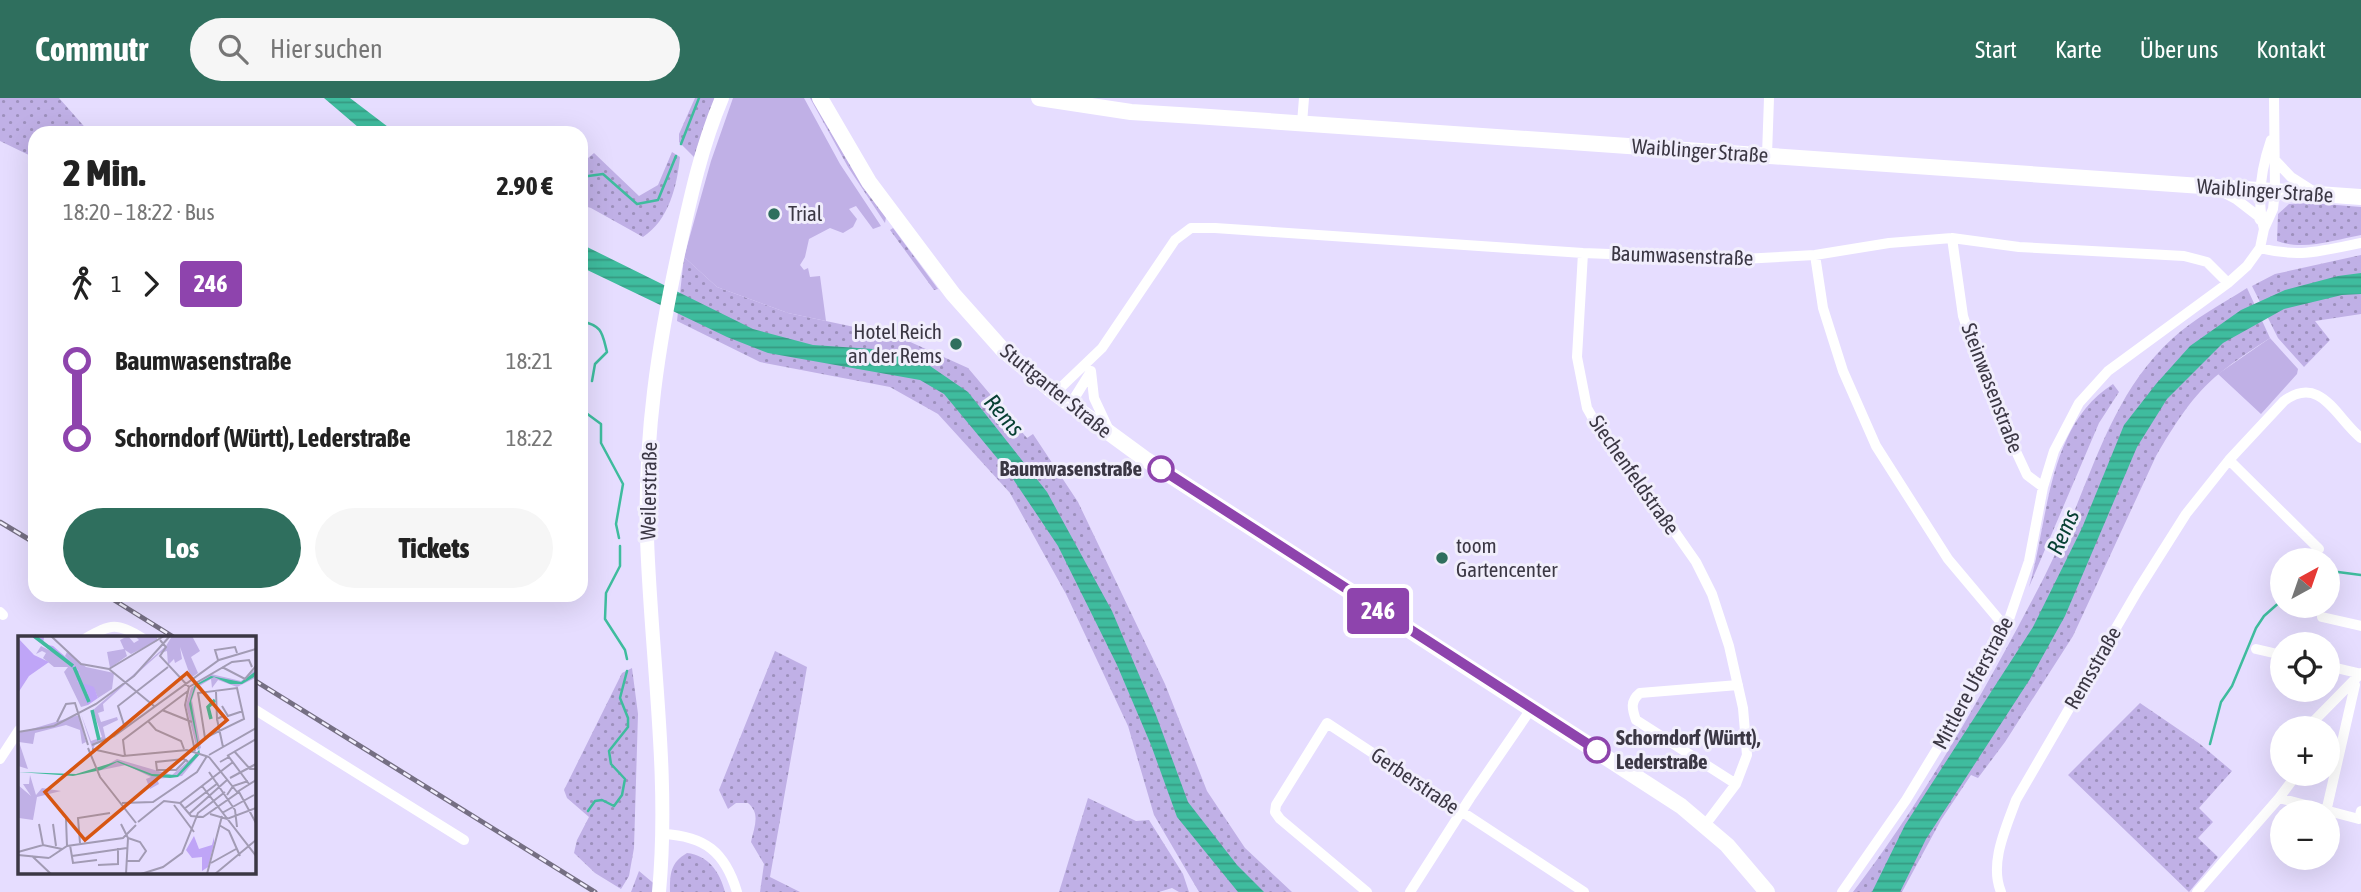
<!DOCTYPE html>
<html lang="de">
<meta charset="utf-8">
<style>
body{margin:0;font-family:"Asap Condensed",sans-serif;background:#f6f6f6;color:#222;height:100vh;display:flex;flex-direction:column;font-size:26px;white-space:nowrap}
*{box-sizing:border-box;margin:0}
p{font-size:23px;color:#767676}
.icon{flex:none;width:38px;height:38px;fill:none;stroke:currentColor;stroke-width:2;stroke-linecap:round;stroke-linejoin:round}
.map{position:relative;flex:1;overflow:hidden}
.side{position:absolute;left:28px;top:28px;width:560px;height:476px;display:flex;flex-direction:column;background:#fff;border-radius:21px;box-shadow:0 7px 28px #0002}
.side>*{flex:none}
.badge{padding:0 14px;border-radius:5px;font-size:24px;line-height:46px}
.needle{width:46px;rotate:40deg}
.controls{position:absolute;left:2270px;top:450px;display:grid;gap:14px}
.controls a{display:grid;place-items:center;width:70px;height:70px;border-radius:50%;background:#fff;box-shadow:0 7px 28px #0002;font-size:35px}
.map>.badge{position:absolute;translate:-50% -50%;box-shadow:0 0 0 4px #fff}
.legs{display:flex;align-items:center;gap:10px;height:77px;padding:0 35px;font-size:23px}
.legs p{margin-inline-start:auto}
.headline{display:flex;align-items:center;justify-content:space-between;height:119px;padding:0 35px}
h1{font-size:38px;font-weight:800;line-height:52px}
.button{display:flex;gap:14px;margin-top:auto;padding:14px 35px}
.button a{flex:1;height:80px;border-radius:42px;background:#2f6f5e;color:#fff;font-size:28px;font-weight:800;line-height:80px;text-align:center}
.button a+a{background:#f6f6f6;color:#222}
ul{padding:0 35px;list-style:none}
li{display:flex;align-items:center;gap:24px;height:77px;font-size:26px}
li i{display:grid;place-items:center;width:10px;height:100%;margin:0 9px;background:currentColor}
li i::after{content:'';width:18px;height:18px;margin:-9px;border:5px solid;border-radius:50%;background:#fff}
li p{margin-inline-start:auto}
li:first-child i{background:linear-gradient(#0000 50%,currentColor 0)}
li:last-child i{background:linear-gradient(currentColor 50%,#0000 0)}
header{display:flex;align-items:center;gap:42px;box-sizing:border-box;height:98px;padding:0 35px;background:#2f6f5e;color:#fff}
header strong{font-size:33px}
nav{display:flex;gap:38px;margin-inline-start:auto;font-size:24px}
.search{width:490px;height:63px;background:#f6f6f6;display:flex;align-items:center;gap:18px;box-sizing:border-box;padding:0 24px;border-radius:38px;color:#767676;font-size:26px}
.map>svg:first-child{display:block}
.grass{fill:url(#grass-dots)}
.park{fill:#c0b0e6}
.water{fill:url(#water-rules)}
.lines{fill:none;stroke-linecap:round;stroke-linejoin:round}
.stream{stroke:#3fbc9e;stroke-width:2.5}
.minor{stroke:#fff;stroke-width:10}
.tertiary{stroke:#fff;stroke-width:14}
.secondary{stroke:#fff;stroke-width:16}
.rail-casing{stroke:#756f83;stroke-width:5}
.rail{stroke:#f1eefc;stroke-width:2.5;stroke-dasharray:8;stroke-linecap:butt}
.line-1-casing{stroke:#fff;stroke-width:16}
.line-1{stroke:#8e44ad;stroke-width:10}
.poi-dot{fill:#2f6f5e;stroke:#f1eefc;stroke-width:2.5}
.stop-1-dot{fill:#fff;stroke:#8e44ad;stroke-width:3.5}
.labels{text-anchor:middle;stroke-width:6;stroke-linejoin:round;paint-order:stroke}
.street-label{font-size:21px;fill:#3b3744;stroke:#f1eefc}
.poi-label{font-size:21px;fill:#3b3744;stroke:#f1eefc;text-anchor:start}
.stop-label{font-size:21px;font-weight:bold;fill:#3b3744;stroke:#f1eefc;text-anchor:end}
.water-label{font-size:23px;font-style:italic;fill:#084033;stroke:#f1eefc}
.inset-river{fill:none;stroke:#3fbc9e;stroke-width:3.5}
.inset-road{fill:none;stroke:#a29bb4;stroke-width:2}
.view{fill:#d75612;fill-opacity:0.15;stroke:#d75612;stroke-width:3.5}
.inset-edge{fill:none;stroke:#3b3744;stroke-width:3.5}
</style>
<header>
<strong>Commutr</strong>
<div class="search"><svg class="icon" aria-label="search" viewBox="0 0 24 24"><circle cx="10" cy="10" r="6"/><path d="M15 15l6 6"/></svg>Hier suchen</div>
<nav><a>Start</a><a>Karte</a><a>Über uns</a><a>Kontakt</a></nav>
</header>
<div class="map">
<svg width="2361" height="794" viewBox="0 0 2361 794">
<defs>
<pattern id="grass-dots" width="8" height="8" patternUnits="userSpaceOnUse" patternTransform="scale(1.75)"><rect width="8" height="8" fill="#c0b0e6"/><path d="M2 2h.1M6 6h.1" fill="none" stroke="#9d90bc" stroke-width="1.8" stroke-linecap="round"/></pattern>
<pattern id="water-rules" width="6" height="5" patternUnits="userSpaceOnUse" patternTransform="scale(1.75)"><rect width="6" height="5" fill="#3fbc9e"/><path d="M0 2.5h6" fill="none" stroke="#369a82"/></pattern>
</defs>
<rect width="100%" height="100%" fill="#e6ddff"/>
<path class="grass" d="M0 0H59L90 35H35V60L0 43Z
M695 0H715L694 59 679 44V36Z
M810 0H814L886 119 885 125 848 69Z
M672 54 680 59C677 88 669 122 643 139L591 110 581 107V66L594 55 639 98 658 87Z
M2312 105 2361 109V137C2334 142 2304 153 2277 143L2278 116 2289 106Z
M893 130 938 191 934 192 890 132Z
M2361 157V216L2315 223 2330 242 2304 269 2278 240 2252 188 2275 176Z
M684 159 717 189 788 215 897 238 968 270 1027 340 1033 336 1078 404 1165 586 1207 693 1245 750 1292 794H1199L1154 717 1128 628 1066 496 1010 395 938 316 890 289 760 264 677 223Z
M2247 190 2270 240C2253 251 2236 262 2220 275 2193 296 2173 329 2156 358L2073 538 2005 644 1978 680 1971 677 1941 722 1902 794H1853C1920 707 1977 606 2028 510 2046 477 2062 443 2076 409 2101 348 2122 286 2173 240 2195 220 2222 206 2247 190Z
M2113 286 2119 294 2099 325 2029 489C2049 420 2047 328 2113 286Z
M775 553 807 569 770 779 800 794H760L764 766 751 744C754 729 761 716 748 705H736L728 711 719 692Z
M632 570 638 616 634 750 629 778 621 791 595 775 574 755 577 742 589 719 567 700 564 692 622 575Z
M2140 605 2200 646 2232 673 2199 710 2213 724 2198 740 2218 759 2189 794 2068 677Z
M1088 700 1136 723 1149 722 1183 776 1189 794H1179L1172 790 1159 794H1059Z
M687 755C708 757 720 774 725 794H670C670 776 670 765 687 755Z
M639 773 664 794H631Z"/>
<path class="park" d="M733 0H804L840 66 881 128 873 131 856 108 849 111 857 121 853 129 843 135 830 130 809 141 805 159 800 167 804 172 808 170 810 179 820 178 826 223 788 215 717 189 684 159 711 63Z
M2270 240 2298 271 2297 276 2261 316 2218 276Z"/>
<path class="water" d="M324 0H350L396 35H365Z
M581 146 753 231 813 247 873 251 914 257 968 294 1047 394 1112 513 1156 617 1188 704 1237 767 1264 794H1238L1177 719 1151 647 1117 567 1058 448 1007 372 944 296 920 282 768 255 727 239 581 169Z
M2361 175V196L2342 197 2284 211 2223 245 2167 301 2137 349 2065 518 2030 581 1926 741 1900 794H1872L1905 727 2033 529 2082 430 2124 327 2156 286 2190 248 2241 212 2285 192 2338 178Z"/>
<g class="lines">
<path class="stream" d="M681 46 699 0
M581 79 603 76 637 106 658 102 676 58
M581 223C603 228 602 235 607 254L595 266 592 283
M583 300 582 312 601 326V345L623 386 616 426 619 440
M620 448V468L606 495 605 521 625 552 627 561
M2328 476 2338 474 2361 477
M2210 646 2221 604 2232 588 2256 530 2264 518 2282 502
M588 713 595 703 602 702 614 708 622 697 625 681 611 666 609 653 628 629V620L620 600 627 573"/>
<path class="minor" d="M1302 25 1304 0
M1767 57 1769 0
M2274 61 2291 79 2316 95
M2217 91 2236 101 2258 118 2260 122
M2264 131C2256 101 2261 71 2271 42
M1952 140 1963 218 1987 291 2027 377 2043 389
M2260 150C2299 160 2322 153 2361 145
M1583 155 1577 259 1587 310 1604 340 1642 387 1696 464 1712 496 1729 548 1743 610 1747 657 1736 686 1705 727
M1815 157 1823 210 1843 273 1876 348 1948 461 2006 530
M1091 273 1094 300 1109 332
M1055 295 1102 250 1175 142 1191 130H1215L1583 155 1742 161 1815 157 1889 145 1952 140 2019 149 2184 158 2207 164 2228 185
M1070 307 1090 275
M2229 362 2319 451
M0 514 3 517
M2322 519 2361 528
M86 540C111 526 117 524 142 540
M2256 551 2282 557
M2328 568 2361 576
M254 611 464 742
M2310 630 2311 626 2361 575
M0 661 19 632
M2297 676 2279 700 2359 721 2361 713
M1736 686 1636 622C1632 611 1630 603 1640 595L1738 587
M2326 714 2355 587
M663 736C705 738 725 754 737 794
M1367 794 1280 721 1275 714 1276 707 1327 625 1584 794
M1410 794 1470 700 1531 611
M1842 794 1906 702 1962 610 2006 530 2029 463 2043 389 2054 353 2079 305 2108 273 2228 185 2247 168 2260 150 2264 131 2273 111 2275 93 2274 0
M2001 794C1989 765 2006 730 2016 702L2138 492 2186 416 2229 362 2284 303C2321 276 2336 320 2361 340
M2197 794 2279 700"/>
<path class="tertiary" d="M659 794C670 677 651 558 647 440 644 339 658 246 680 147 691 97 702 47 722 0"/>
<path class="secondary" d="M820 0 869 84 953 196 1002 251 1055 295 1145 361 1681 708 1727 747 1767 794
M1039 0 1131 14 1195 18 2361 99"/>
<defs>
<path id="rail" d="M0 424 35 445
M106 497 175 540
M254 582 595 794"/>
</defs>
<use href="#rail" class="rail-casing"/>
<use href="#rail" class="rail"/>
</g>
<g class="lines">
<defs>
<path id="line-1" d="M1161 371 1597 652"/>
</defs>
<use href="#line-1" class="line-1-casing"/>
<use href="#line-1" class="line-1"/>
</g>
<g class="poi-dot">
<circle cx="774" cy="116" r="7"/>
<circle cx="956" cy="246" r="7"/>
<circle cx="1442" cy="460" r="7"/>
</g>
<g class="stop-1-dot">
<circle cx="1161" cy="371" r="12"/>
<circle cx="1597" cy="652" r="12"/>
</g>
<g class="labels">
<g class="street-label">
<text transform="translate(1700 53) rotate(4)" y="7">Waiblinger Straße</text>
<text transform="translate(2265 93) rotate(4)" y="7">Waiblinger Straße</text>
<text transform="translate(1682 158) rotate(2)" y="7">Baumwasenstraße</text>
<text transform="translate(1992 290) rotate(69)" y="7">Steinwasenstraße</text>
<text transform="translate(1056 293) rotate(39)" y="7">Stuttgarter Straße</text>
<text transform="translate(1634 377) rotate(55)" y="7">Siechenfeldstraße</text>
<text transform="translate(649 393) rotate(-89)" y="7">Weilerstraße</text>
<text transform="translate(2093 570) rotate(-60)" y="7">Remsstraße</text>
<text transform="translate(1973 585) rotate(-62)" y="7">Mittlere Uferstraße</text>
<text transform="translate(1415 683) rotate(34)" y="7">Gerberstraße</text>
</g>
<g class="poi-label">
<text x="788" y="123">Trial</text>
<text x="942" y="241" text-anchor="end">Hotel Reich<tspan x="942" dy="24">an der Rems</tspan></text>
<text x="1456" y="455">toom<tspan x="1456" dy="24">Gartencenter</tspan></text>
</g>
<g class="stop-label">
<text x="1142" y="378">Baumwasenstraße</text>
<text x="1616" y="647" text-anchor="start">Schorndorf (Württ),<tspan x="1616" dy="24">Lederstraße</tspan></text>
</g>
<g class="water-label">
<text transform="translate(1004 317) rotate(49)" y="8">Rems</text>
<text transform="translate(2063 434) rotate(-66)" y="8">Rems</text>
</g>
</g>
<g transform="translate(18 538)">
<rect width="238" height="238" fill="#e6ddff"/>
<path d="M110 0 116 7 121 4 117 0H139V5L113 18 107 14 109 20 92 32 89 16 106 13 102 4ZM154 0H174L182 15 173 21 180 37 173 42 162 11 164 23 157 27 156 23 150 29 149 15 142 17 85 68 86 75 80 77 83 86 99 81 100 84 85 91 88 104 77 108 75 115 63 78 73 105 84 101 75 74 148 10ZM23 10 45 21 59 34V45L70 58V69L63 71 46 36 50 31H36L25 22 28 17 24 15 18 18ZM49 16 68 31 96 37 94 53 80 62 77 55 62 46 61 35 47 20ZM238 33 237 42 219 51 200 44 194 52 193 43 178 52 174 64 183 112 179 114 168 69 173 52 193 38 223 45ZM61 79 68 106 64 108 62 94 48 89 17 97 15 108 1 106 10 133 0 130V97ZM178 118H182L164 140 139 143 141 148 132 153 128 143 133 141 108 129 79 135 99 123 154 139ZM12 139 18 159 24 152 43 155 19 161 15 184 1 182 0 187V149L13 160 5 148H11Z" fill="#c0b0e6"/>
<path d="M13 0 26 1 25 8 35 10 51 24 61 35 62 46 76 51 80 62 70 69 66 63 70 58 59 45 58 34ZM0 2 16 19 31 26 11 40 0 57ZM176 200 181 213 194 209 196 201V207L190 231 184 235V221L174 222 168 214Z" fill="#bfa5f7"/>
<path d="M238 35 236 41 224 48H212L196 41 178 50 173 65 182 118 160 141 152 142 134 140 99 126 83 134 55 140 0 136 58 138 100 125 134 138 159 139 181 114 171 68 177 49 193 40 223 46Z" fill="#3fbc9e"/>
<path class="inset-river" d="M16 0 55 30M56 31 71 66M74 74 81 104M193 83 190 71 197 64"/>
<path class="inset-road" d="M33 0 63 28 91 33M142 4 148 11 142 20 171 51 167 69 177 115M200 24 197 14 217 11 219 17M204 31 227 43 238 30M91 33 146 0M91 33 136 70M171 51 214 26 231 24 234 31M219 52 226 83 187 102 180 57ZM198 56 199 83 205 80M204 70 210 80 225 75M144 74 174 86M199 83 205 111M130 85 138 94 163 105 166 113M39 86 48 68 57 67 70 109M107 92 100 70 150 31M0 96 36 90 78 68 116 40 152 0M74 109 96 100 201 24 238 13M70 112 82 141 118 187M74 113 105 120 169 114 191 121M216 115 232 133H238M191 119 238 92M107 120 105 104 170 55M209 120 238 103M191 121 219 156M168 124 158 134H139L138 126 166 123 167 124H168L170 126M202 126 211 121 231 148M191 136 217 174 219 191M212 142 238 128M184 150 238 220M219 156 238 144M209 159 215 150 230 145M104 167 135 166 179 136 189 120M162 167 173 180 185 181 221 156 238 187M162 167 215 126M156 169 176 196M166 173 200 147M204 177 236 159M171 178 209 144M192 178 209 183 238 172M48 183 49 210M120 186 146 165 162 167M21 188 25 209M35 188 38 210M103 188 110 202 108 238M201 189 211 195 222 220M62 207 60 182 92 177M52 209 55 227 79 224M0 216 25 209 44 213M0 219 31 222M14 220 33 238M54 220 109 212M31 222 49 210 105 202 118 189M108 225H121L128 215 122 206 110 202M193 227 218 213M80 229 100 228V212M123 238 145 231 164 217 180 177 207 156M189 238 204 180M197 238 238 204"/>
<path class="view" d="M169 37 209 84 67 204 27 156Z"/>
<rect width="238" height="238" class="inset-edge"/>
</g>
</svg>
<div class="controls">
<a><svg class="needle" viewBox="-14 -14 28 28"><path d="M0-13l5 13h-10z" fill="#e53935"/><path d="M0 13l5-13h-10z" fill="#767676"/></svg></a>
<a><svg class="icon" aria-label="locate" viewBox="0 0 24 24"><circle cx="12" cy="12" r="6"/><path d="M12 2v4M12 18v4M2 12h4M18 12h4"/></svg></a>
<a>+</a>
<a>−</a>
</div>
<b class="badge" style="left:1378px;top:513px;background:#8e44ad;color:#fff">246</b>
<section class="side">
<div class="headline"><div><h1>2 Min.</h1><p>18:20 – 18:22 · Bus</p></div><b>2.90 €</b></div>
<div class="legs"><svg class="icon" aria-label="walk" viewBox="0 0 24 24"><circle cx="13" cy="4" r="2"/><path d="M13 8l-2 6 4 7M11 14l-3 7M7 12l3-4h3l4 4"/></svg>1<svg class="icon" aria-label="forward" viewBox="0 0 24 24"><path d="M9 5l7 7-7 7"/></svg><b class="badge" style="background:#8e44ad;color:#fff">246</b></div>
<ul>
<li><i style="color:#8e44ad"></i><b>Baumwasenstraße</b><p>18:21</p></li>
<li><i style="color:#8e44ad"></i><b>Schorndorf (Württ), Lederstraße</b><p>18:22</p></li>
</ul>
<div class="button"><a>Los</a><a>Tickets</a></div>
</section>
</div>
